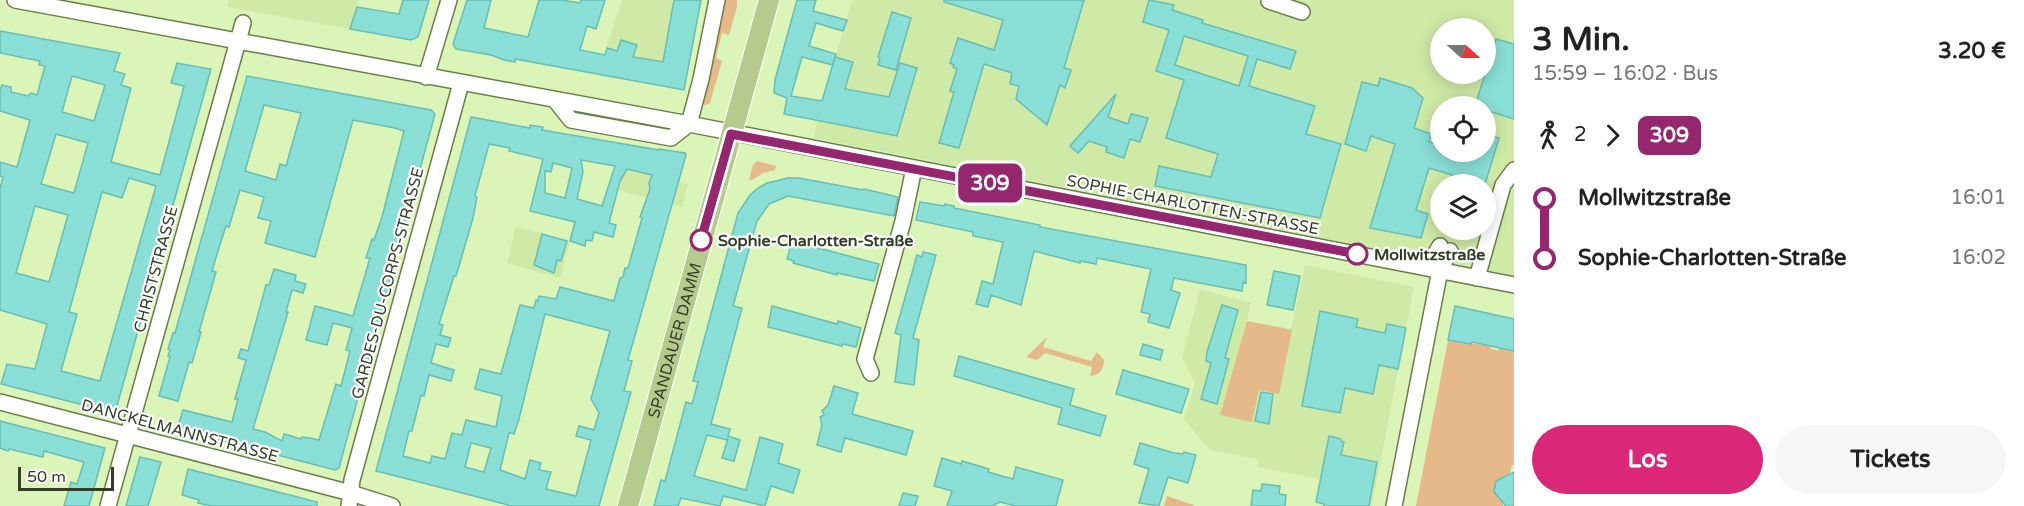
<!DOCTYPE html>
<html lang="de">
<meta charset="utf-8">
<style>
body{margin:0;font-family:"Varela Round",sans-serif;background:#f6f6f6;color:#222;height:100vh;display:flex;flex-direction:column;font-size:22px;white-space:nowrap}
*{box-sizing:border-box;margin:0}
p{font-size:20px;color:#767676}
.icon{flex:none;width:33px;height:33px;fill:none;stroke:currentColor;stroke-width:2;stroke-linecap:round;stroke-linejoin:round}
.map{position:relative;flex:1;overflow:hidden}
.details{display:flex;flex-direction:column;background:#fff;width:510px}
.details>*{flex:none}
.badge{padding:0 12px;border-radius:9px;font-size:21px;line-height:39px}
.needle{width:39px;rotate:111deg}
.buttons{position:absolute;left:1430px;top:18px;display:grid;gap:12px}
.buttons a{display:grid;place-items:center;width:66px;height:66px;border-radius:50%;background:#fff;box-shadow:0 3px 15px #0003;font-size:30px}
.scale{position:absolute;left:18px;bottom:15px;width:96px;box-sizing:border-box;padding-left:6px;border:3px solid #343e26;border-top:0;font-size:16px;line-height:21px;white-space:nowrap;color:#343e26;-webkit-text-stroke:4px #fff;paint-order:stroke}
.map>.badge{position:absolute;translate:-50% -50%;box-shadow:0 0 0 3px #fff}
.legs{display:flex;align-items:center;gap:9px;height:66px;padding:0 18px;font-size:20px}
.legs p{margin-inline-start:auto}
.head{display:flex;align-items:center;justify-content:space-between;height:102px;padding:0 18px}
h1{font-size:33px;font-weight:800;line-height:45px}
.button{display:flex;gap:12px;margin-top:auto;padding:12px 18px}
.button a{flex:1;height:69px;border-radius:36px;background:#db2777;color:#fff;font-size:24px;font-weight:800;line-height:69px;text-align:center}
.button a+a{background:#f6f6f6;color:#222}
ul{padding:0 18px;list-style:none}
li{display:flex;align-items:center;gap:21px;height:60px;font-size:22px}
li i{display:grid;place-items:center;width:9px;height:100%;margin:0 8px;background:currentColor}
li i::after{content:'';width:15px;height:15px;margin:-8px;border:4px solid;border-radius:50%;background:#fff}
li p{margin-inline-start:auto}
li:first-child i{background:linear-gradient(#0000 50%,currentColor 0)}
li:last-child i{background:linear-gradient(currentColor 50%,#0000 0)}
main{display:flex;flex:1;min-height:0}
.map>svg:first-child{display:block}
.built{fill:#ceeaa6;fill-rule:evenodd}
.green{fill:#e6b98b}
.building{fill:#8adfd6;stroke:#68bdb4;stroke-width:1.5;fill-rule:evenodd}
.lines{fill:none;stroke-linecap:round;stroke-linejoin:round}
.minor-casing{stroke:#687e46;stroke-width:18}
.major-casing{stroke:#fff;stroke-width:22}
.minor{stroke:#fff;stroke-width:15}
.major{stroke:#b5cb8e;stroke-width:20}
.line-1-casing{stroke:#fff;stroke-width:14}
.line-1{stroke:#95276e;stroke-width:9}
.stop-1-dot{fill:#fff;stroke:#95276e;stroke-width:3}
.labels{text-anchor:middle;stroke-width:4.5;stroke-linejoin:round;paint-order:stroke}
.street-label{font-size:16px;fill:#343e26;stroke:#fff}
.stop-label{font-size:16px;font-weight:bold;fill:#343e26;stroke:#fff;text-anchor:start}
</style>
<main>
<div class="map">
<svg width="1514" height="506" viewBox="0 0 1514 506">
<rect width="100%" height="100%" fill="#dbf5b8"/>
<path class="built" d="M229 0H359L350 29 227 7Z
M622 0H701L684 90 600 75 604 55Z
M852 0H1514V276L814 138 817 120ZM1440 28H1485V74H1440ZM1440 106H1485V152H1440ZM1440 184H1485V230H1440Z
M659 149 685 153 686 155 678 182 688 184 682 207 618 190 626 168Z
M516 227 570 241 560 278 507 263Z
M1305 265 1414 287 1372 506H1334L1316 502 1320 479 1257 467 1258 459 1210 450 1184 420 1195 383 1182 358 1200 289 1251 303 1247 321 1291 329Z"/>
<path class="green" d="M725 0H737V7L729 35 722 33 716 58 722 61 710 103 706 105 701 104 707 90Z
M757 161 776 166 775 170 763 173 752 180H749L753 165Z
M1247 321 1292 330 1279 394 1259 390 1252 422 1220 415Z
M1047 337 1043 347 1091 361 1097 352 1104 360C1104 369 1099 376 1090 376L1092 367 1045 353 1037 360 1026 357Z
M1448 340 1491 346 1490 348 1498 351 1499 348 1514 351V465H1512L1509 476H1506L1496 481 1494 492 1501 501H1504L1503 506H1416Z
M1167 496 1194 505V506H1164Z"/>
<path class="building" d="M403 0H429L418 37 411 40 350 29 357 7 399 14Z
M467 0H491L484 28 528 37 539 0H561L580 3 581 0H605L596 29 587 26 580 50 605 55 607 48 617 51 621 40 637 45 633 57 663 62 674 0H701L684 90 515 59V62L504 60 491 55 456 49 453 44Z
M797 0H816L813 11 847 20 843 31 816 23 809 46 836 54 833 65 802 57 791 96 822 101 835 57 853 62 845 89 889 97 900 63 917 68 897 136 784 114 787 98 774 93 775 80Z
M944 0H1084L1064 68 1071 70 1065 88 1060 85 1047 125 1016 99 1019 86 1010 84 1012 73 984 64 959 148 939 143 954 92 950 91 957 69 953 67 954 65 950 63 958 38 994 50 1003 20 944 2Z
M1149 0 1174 5 1172 10 1203 20 1202 23 1296 51 1290 69 1257 59 1249 86 1315 106 1306 134 1341 144 1320 218 1155 186 1159 166 1211 177 1218 154 1166 138 1184 80 1156 71 1169 30 1143 22ZM1184 36 1248 56 1239 86 1175 65Z
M892 12 911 18 896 70 878 65 880 58 878 57Z
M0 31 120 53 114 71 125 74 121 85 131 88 111 162 160 175 184 86 171 83 177 63 211 69 115 413 1 384 7 364 35 369 47 324 0 310V189L3 177 0 176V162L17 167 30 120 0 111V90L2 85 11 87V92L28 96 31 93 37 95 45 66 39 65 40 61 0 53ZM72 76 105 85 94 121 62 112ZM56 134 88 143 74 193 41 184ZM129 178 156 186 100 381 61 371 77 314 69 312 102 192 122 198ZM35 206 68 215 49 282 16 273Z
M1496 39 1514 44V119L1485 110V106H1475Z
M247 76 431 110 435 114 339 468 335 470 177 429 183 410 232 422 238 399H235L246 360 238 358 241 349 248 351 266 285H269L274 269 296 275 295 281 306 284 303 293 292 290 286 312H288L253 429 265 432 282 441 284 434 301 439 302 437 310 438 319 440 336 384 341 386 350 351 346 350 352 328 333 323 327 345 306 340 315 306 353 316 370 258H366L372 239 374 240 382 217 404 131 395 128 353 120 315 257 265 243 271 221 258 218 264 197 240 190 229 227 226 226 221 241 212 271 216 272 199 332H201L192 363 189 362 178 401 159 396 170 357 168 356 170 350 168 349 173 333H175ZM264 105 301 113 286 166 280 164 276 180 245 171Z
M1380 78 1412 88 1423 98 1414 128 1431 134 1429 142 1440 145V152H1485V134L1499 138 1485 184H1449L1452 175 1429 168 1416 210 1428 214 1421 238 1370 228 1395 144 1371 136 1366 151 1345 144 1362 82 1378 86Z
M1116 94 1108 117 1128 124 1131 114 1148 118 1140 142 1130 139 1124 158 1106 152 1107 147 1089 141 1078 153 1070 146Z
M471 117 530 128V125L543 127 542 130 659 150V149L685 153 686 155 628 360 632 361 624 391 631 392 599 506H508V505L478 497 376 471ZM489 144 510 148 509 151 543 159 530 211 575 222 570 241 585 246 586 240 592 241 594 232 613 237 616 225 609 223 620 181 627 169 652 175 649 183 650 189 640 217 642 218 628 268H625L623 277 620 278 614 301 560 287 556 299 539 296 538 301 536 300 534 308 520 305 501 374 480 369 475 389 502 396 496 427 466 420 462 435 452 433 445 459 432 456 430 463 403 456 409 431H412L421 395 424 396 429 375 451 381 454 370 431 363 436 344 448 347 451 338 440 335 443 325 439 324 454 276H456L473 218 477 197 475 196ZM581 160 615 166 602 206 577 199 583 172ZM553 163 572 168 565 198 545 193V171L551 172ZM545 314 610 331 591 399 599 413 594 430 579 426 576 436 591 440 576 496 546 489 551 472 539 470 541 463 530 460 525 479 500 470 509 433 514 434 519 419ZM471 443 491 448 484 472 465 467Z
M788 178H799L863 190 864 189 898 197 894 216 788 196 769 204 757 221 733 306 742 308 711 424 730 429 728 436 740 440 734 461 722 458 728 438 727 440 707 435 694 476 746 490 760 437 783 444 778 463 800 470 793 493 771 486 765 506 723 496 720 506 681 498 678 506H654L661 480 665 481 686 402 692 404 698 382 693 381 738 213 750 195 758 188 767 183Z
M920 202 944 206 945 204 954 206V208L1040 225V227L1246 265V283L1243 282 1242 291 1174 278 1171 290 1180 293 1169 328 1148 322 1150 314 1141 312 1151 269 1097 258 1096 264 1080 261V263L1034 251 1021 305 991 295 988 307 976 304 982 281 993 284 1003 242 973 236V232L916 220Z
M542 234 567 241 561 261 557 260 554 273 534 265Z
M792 241 879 264 874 281 837 273V275L793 263 794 261 787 259Z
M923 252 936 255 913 338 919 340 914 385 895 382 901 335 895 333 917 255 922 257Z
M1274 271 1300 276 1293 310 1267 305Z
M1222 305 1238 310 1225 358 1229 359 1217 404 1201 399 1211 363 1206 361 1207 352Z
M772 306 837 324 838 321 861 328 856 347 843 344 842 346 768 327Z
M1455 306 1514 319V351L1472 342 1471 344 1448 340Z
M1320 311 1358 319 1356 327 1385 333 1387 324 1406 328 1398 369 1379 365 1373 394 1345 388 1340 413 1302 406Z
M1143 344 1163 350 1160 360 1140 355Z
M959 356 1074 389 1070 405 1106 416 1100 436 1058 424 1062 408 954 376Z
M1123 370 1189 389 1181 413 1116 394Z
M834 386 858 393 852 414 913 431 906 455 845 438 841 452 817 445 822 425 820 417 824 415 822 411 828 405Z
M1261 392 1273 394 1269 424 1255 421Z
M0 421 105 448 89 506H64L71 482 77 484 84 462 44 451 43 457 9 449 8 451 0 448Z
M1329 436 1341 439V441L1344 442 1341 455 1377 462 1369 506H1324V504L1316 502Z
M1140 443 1174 453 1183 454 1184 452 1196 455 1188 483 1168 477 1159 506 1139 503 1149 469 1134 464Z
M140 457 161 462 148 506H126Z
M942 458 961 464 962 461 989 469 988 472 1013 479 1016 467 1063 480 1056 506H1015L1000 502 992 506H947L952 491 934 486Z
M188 469 317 502V506H211L198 503 199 500 182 495Z
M1514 472V506H1506L1494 492 1496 481Z
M1262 484 1280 486 1279 494 1286 495 1285 506H1251L1253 490 1261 491Z
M903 493 918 496 915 506H899Z"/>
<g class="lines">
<defs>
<path id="minor" d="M15 0 689 124 1514 285
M1269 1 1302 12
M426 77 449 0
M555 100 571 120 671 138 689 124 701 79 717 0
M1427 267 1440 246
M1477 278 1503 185 1514 170
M871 373 865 359 903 221 914 168
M0 402 351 493 392 506
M108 506 243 23
M349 506 352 480 461 83
M1394 506 1440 270 1450 251"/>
<g id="major">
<path id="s1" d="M628 506 769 0"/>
</g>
</defs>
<use href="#minor" class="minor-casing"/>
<use href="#major" class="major-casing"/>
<use href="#minor" class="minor"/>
<use href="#major" class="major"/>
</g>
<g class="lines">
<defs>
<path id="line-1" d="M701 240 731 134 1357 254"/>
</defs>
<use href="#line-1" class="line-1-casing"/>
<use href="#line-1" class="line-1"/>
</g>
<g class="stop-1-dot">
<circle cx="701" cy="240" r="10"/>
<circle cx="1357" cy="254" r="10"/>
</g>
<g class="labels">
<g class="street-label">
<text transform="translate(1193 204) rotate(11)" y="6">SOPHIE-CHARLOTTEN-STRASSE</text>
<text transform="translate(155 269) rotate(-75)" y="6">CHRISTSTRASSE</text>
<text transform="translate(387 283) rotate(-75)" y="6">GARDES-DU-CORPS-STRASSE</text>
<text dy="6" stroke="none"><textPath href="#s1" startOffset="172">SPANDAUER DAMM</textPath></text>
<text transform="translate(180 430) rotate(15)" y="6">DANCKELMANNSTRASSE</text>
</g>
<g class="stop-label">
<text x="718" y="246">Sophie-Charlotten-Straße</text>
<text x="1374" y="260">Mollwitzstraße</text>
</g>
</g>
</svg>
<div class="buttons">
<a><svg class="needle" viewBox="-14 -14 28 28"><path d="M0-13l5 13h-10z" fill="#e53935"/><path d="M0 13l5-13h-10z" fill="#767676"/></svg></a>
<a><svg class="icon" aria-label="locate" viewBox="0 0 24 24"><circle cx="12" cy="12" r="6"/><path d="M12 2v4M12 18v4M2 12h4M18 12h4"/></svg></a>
<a><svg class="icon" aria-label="layers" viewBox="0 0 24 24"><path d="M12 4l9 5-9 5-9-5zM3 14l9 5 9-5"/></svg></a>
</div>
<div class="scale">50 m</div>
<b class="badge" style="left:990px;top:183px;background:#95276e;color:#fff">309</b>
</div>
<section class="details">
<div class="head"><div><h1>3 Min.</h1><p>15:59 – 16:02 · Bus</p></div><b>3.20 €</b></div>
<div class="legs"><svg class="icon" aria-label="walk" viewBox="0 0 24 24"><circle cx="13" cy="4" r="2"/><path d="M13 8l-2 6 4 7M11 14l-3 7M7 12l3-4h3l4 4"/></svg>2<svg class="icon" aria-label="forward" viewBox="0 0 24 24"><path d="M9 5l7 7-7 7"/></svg><b class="badge" style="background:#95276e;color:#fff">309</b></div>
<ul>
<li><i style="color:#95276e"></i><b>Mollwitzstraße</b><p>16:01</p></li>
<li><i style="color:#95276e"></i><b>Sophie-Charlotten-Straße</b><p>16:02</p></li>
</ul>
<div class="button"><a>Los</a><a>Tickets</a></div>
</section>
</main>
